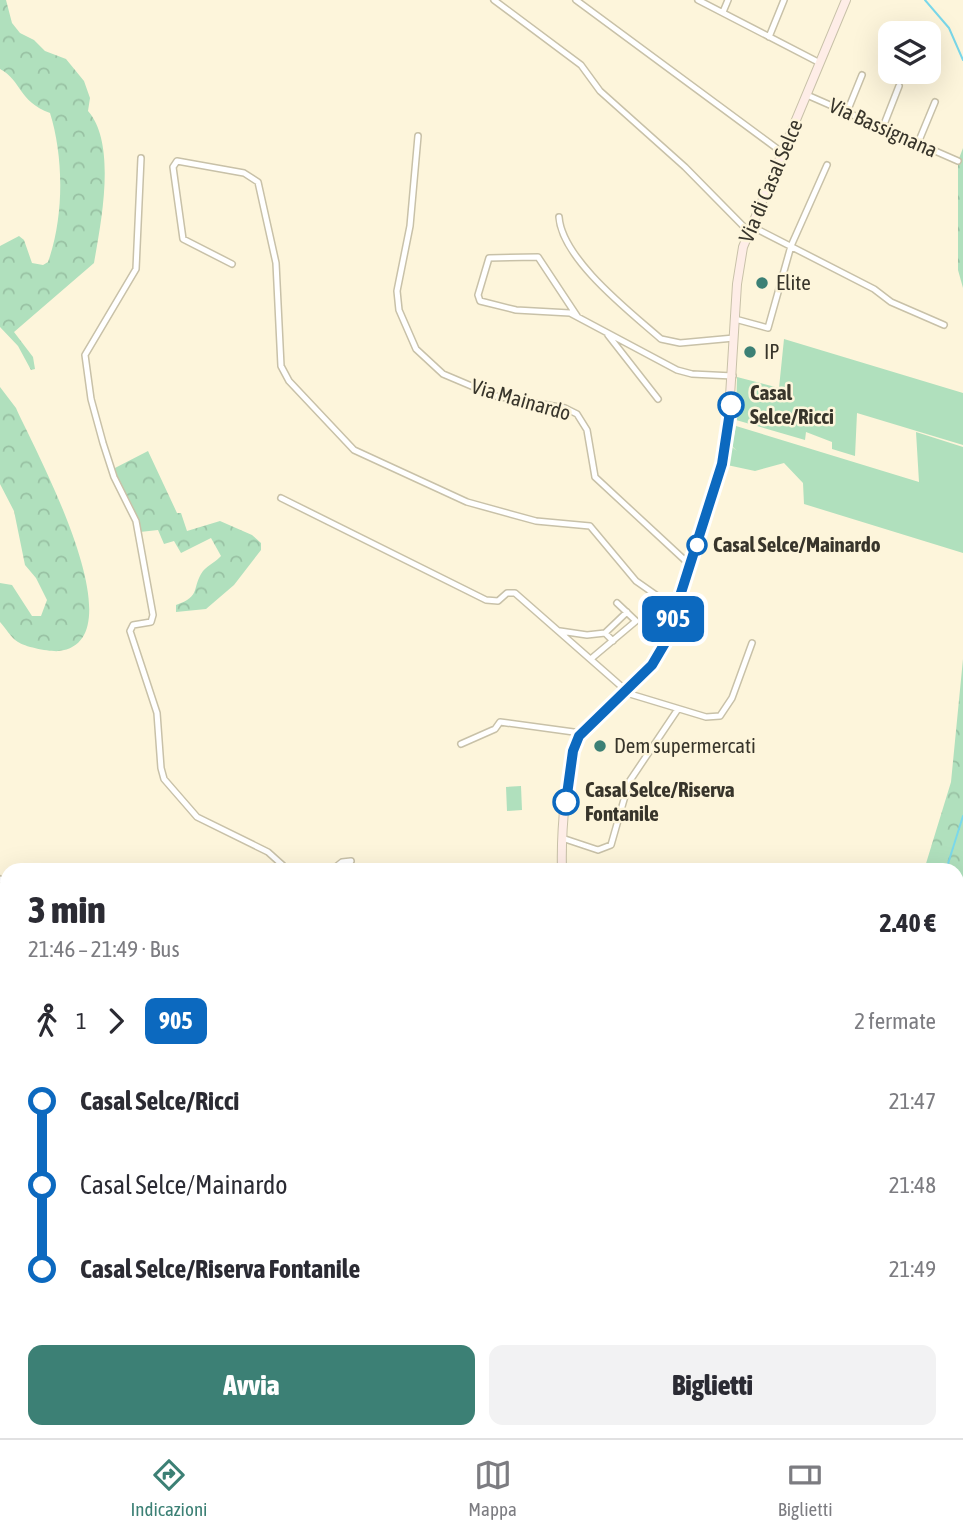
<!DOCTYPE html>
<html lang="it">
<meta charset="utf-8">
<style>
body{margin:0;font-family:"Asap Condensed",sans-serif;background:#f2f2f3;color:#2b2b33;height:100vh;display:flex;flex-direction:column;font-size:26px;white-space:nowrap}
*{box-sizing:border-box;margin:0}
p{font-size:23px;color:#7c7c81}
.icon{flex:none;width:38px;height:38px;fill:none;stroke:currentColor;stroke-width:2;stroke-linecap:round;stroke-linejoin:round}
.map{position:relative;flex:1;overflow:hidden}
.sheet{position:absolute;left:0px;top:863px;width:964px;height:576px;display:flex;flex-direction:column;background:#fff;border-radius:21px 21px 0 0;box-shadow:0 7px 28px #0002}
.sheet>*{flex:none}
.badge{padding:0 14px;border-radius:10px;font-size:24px;line-height:46px}
.buttons{position:absolute;left:878px;top:21px;display:grid;gap:14px}
.buttons a{display:grid;place-items:center;width:63px;height:63px;border-radius:14px;background:#fff;box-shadow:0 7px 28px #0002;font-size:35px}
.map>.badge{position:absolute;translate:-50% -50%;box-shadow:0 0 0 4px #fff}
.legs{display:flex;align-items:center;gap:10px;height:77px;padding:0 28px;font-size:23px}
.legs p{margin-inline-start:auto}
.headline{display:flex;align-items:center;justify-content:space-between;height:119px;padding:0 28px}
h1{font-size:38px;font-weight:800;line-height:52px}
.cta{display:flex;gap:14px;margin-top:auto;padding:14px 28px}
.cta a{flex:1;height:80px;border-radius:14px;background:#3c8075;color:#fff;font-size:28px;font-weight:800;line-height:80px;text-align:center}
.cta a+a{background:#f2f2f3;color:#2b2b33}
ul{padding:0 28px;list-style:none}
li{display:flex;align-items:center;gap:24px;height:84px;font-size:26px}
li i{display:grid;place-items:center;width:10px;height:100%;margin:0 9px;background:currentColor}
li i::after{content:'';width:18px;height:18px;margin:-9px;border:5px solid;border-radius:50%;background:#fff}
li p{margin-inline-start:auto}
li:first-child i{background:linear-gradient(#0000 50%,currentColor 0)}
li:last-child i{background:linear-gradient(currentColor 50%,#0000 0)}
.menu{display:flex;justify-content:space-around;align-items:center;height:98px;border-top:2px solid #e1e1e2;background:#fff;font-size:19px;color:#7c7c81}
.menu a{display:grid;justify-items:center;gap:4px}
.menu .selected{color:#3c8075}
.map>svg:first-child{display:block}
.grass{fill:#b0e0bd}
.forest{fill:url(#forest-crowns)}
.lines{fill:none;stroke-linecap:round;stroke-linejoin:round}
.stream{stroke:#7ad8ea;stroke-width:2}
.street-casing{stroke:#c8c1a8;stroke-width:8}
.secondary-casing{stroke:#c8c1a8;stroke-width:10}
.street{stroke:#fff;stroke-width:5}
.secondary{stroke:#feede7;stroke-width:8}
.line-1-casing{stroke:#fff;stroke-width:16}
.line-1{stroke:#0c69bf;stroke-width:10}
.poi-dot{fill:#3c8075;stroke:#fdf5db;stroke-width:2.5}
.stop-1-dot{fill:#fff;stroke:#0c69bf;stroke-width:3.5}
.labels{text-anchor:middle;stroke-width:5;stroke-linejoin:round;paint-order:stroke}
.street-label{font-size:21px;fill:#38352b;stroke:#fdf5db}
.poi-label{font-size:21px;fill:#38352b;stroke:#fdf5db;text-anchor:start}
.stop-label{font-size:21px;font-weight:bold;fill:#38352b;stroke:#fdf5db;text-anchor:start}
</style>
<div class="map">
<svg width="963" height="1438" viewBox="0 0 963 1438">
<defs>
<pattern id="forest-crowns" width="20" height="18" patternUnits="userSpaceOnUse" patternTransform="scale(1.75)"><rect width="20" height="18" fill="#b0e0bd"/><path d="M2 6a3 3 0 1 1 6 0M12 15a3 3 0 1 1 6 0" fill="none" stroke="#98c1a3"/></pattern>
</defs>
<rect width="100%" height="100%" fill="#fdf5db"/>
<path class="grass" d="M784 339 963 393V445L857 413 855 456 832 449V442L806 432 805 440 736 420 737 377 779 388Z
M736 426 919 482 916 432 963 447V553L804 504 803 483 784 463 755 471 727 465 732 447 737 451 732 446Z
M521 786 522 810 507 811 506 787Z
M0 1106 7 1114V1352L0 1349Z"/>
<path class="forest" d="M0 0H6L12 23 20 33 34 40 45 51 66 59 84 81 90 98 88 111C117 144 101 222 94 263L14 332 33 357 35 369 31 370 18 346 0 327V246L19 236 24 240 32 263 43 265 48 262C64 217 64 158 50 113 18 101 22 81 0 69Z
M963 148V288L958 270V161Z
M0 387 16 408C32 445 141 641 59 651 50 652 25 647 18 642 11 638 5 627 0 622V583L12 585 32 616H41L47 600 36 578 25 565 14 511 0 484Z
M148 451 177 513H181L187 531 220 521 252 535 261 543V550L234 585 206 609 176 612V605C202 596 191 588 203 571 208 565 216 562 221 556L211 538 181 553 174 541 164 544 158 530 140 532 133 507 113 469Z
M963 659V1438H682L685 1432H957V870H924L951 782Z
M564 1432H656V1438H557Z"/>
<g class="lines">
<path class="stream" d="M925 0 949 28 963 60
M946 870 963 816
M552 1438 564 1432"/>
<defs>
<path id="street" d="M494 0 581 65 600 91 685 167 749 232
M576 0 783 153
M698 0 820 63
M723 12 728 0
M769 37 784 0
M807 95 958 161
M847 112 862 75
M883 127 899 86
M418 136 410 226 397 291 399 310 416 349 443 374 495 396 565 408 577 414 587 430 595 477 690 565
M918 143 935 102
M141 158 136 269 85 355 91 399 103 443 114 477 136 521 153 615 151 622 133 625 130 631 157 713 161 768 164 779 197 817 268 852 288 870
M559 217C562 259 629 311 661 339L680 343 734 338
M751 226 874 289 891 302 944 325
M232 264 183 239 173 167 177 161 244 173 258 182 276 263 281 366 289 381 354 450 467 502 536 521 590 526 636 581 676 609
M577 316 538 257 489 258 478 295 480 301 516 310 570 313 677 370 692 374 733 376
M735 319 768 328 791 246 827 165
M608 335 658 399
M281 498 486 600 498 601 507 593H515L630 694 706 717 720 716 732 698 752 643
M560 631 587 635 605 633 613 641
M605 633 627 612
M592 658 636 621 617 603
M461 744 495 729 500 722 581 733
M562 838 598 850 611 845 629 782 678 709
M303 870H310
M332 870 342 862 351 861
M0 879 7 883
M0 902 7 906
M0 1093 7 1100
M957 1191 963 1186
M229 1432 230 1438
M219 1438 220 1432
M439 1438 441 1432
M669 1438 671 1432"/>
<path id="secondary" d="M562 870C561 840 565 755 582 732 608 698 653 678 668 636L727 444 737 284 743 247 846 0
M237 1438 242 1432"/>
</defs>
<use href="#street" class="street-casing"/>
<use href="#secondary" class="secondary-casing"/>
<use href="#street" class="street"/>
<use href="#secondary" class="secondary"/>
</g>
<g class="lines">
<defs>
<path id="line-1" d="M566 802 573 751 579 736 652 665 665 643 722 464 731 405"/>
</defs>
<use href="#line-1" class="line-1-casing"/>
<use href="#line-1" class="line-1"/>
</g>
<g class="poi-dot">
<circle cx="762" cy="283" r="7"/>
<circle cx="750" cy="352" r="7"/>
<circle cx="600" cy="746" r="7"/>
</g>
<g class="stop-1-dot">
<circle cx="731" cy="405" r="12"/>
<circle cx="697" cy="545" r="9"/>
<circle cx="566" cy="802" r="12"/>
</g>
<g class="labels">
<g class="street-label">
<text transform="translate(883 128) rotate(24)" y="7">Via Bassignana</text>
<text transform="translate(771 181) rotate(-67)" y="7">Via di Casal Selce</text>
<text transform="translate(521 400) rotate(16)" y="7">Via Mainardo</text>
</g>
<g class="poi-label">
<text x="776" y="290">Elite</text>
<text x="764" y="359">IP</text>
<text x="614" y="753">Dem supermercati</text>
</g>
<g class="stop-label">
<text x="750" y="400">Casal<tspan x="750" dy="24">Selce/Ricci</tspan></text>
<text x="713" y="552">Casal Selce/Mainardo</text>
<text x="585" y="797">Casal Selce/Riserva<tspan x="585" dy="24">Fontanile</tspan></text>
</g>
</g>
</svg>
<div class="buttons">
<a><svg class="icon" aria-label="layers" viewBox="0 0 24 24"><path d="M12 4l9 5-9 5-9-5zM3 14l9 5 9-5"/></svg></a>
</div>
<b class="badge" style="left:673px;top:619px;background:#0c69bf;color:#fff">905</b>
<section class="sheet">
<div class="headline"><div><h1>3 min</h1><p>21:46 – 21:49 · Bus</p></div><b>2.40 €</b></div>
<div class="legs"><svg class="icon" aria-label="walk" viewBox="0 0 24 24"><circle cx="13" cy="4" r="2"/><path d="M13 8l-2 6 4 7M11 14l-3 7M7 12l3-4h3l4 4"/></svg>1<svg class="icon" aria-label="forward" viewBox="0 0 24 24"><path d="M9 5l7 7-7 7"/></svg><b class="badge" style="background:#0c69bf;color:#fff">905</b><p>2 fermate</p></div>
<ul>
<li><i style="color:#0c69bf"></i><b>Casal Selce/Ricci</b><p>21:47</p></li>
<li><i style="color:#0c69bf"></i><span>Casal Selce/Mainardo</span><p>21:48</p></li>
<li><i style="color:#0c69bf"></i><b>Casal Selce/Riserva Fontanile</b><p>21:49</p></li>
</ul>
<div class="cta"><a>Avvia</a><a>Biglietti</a></div>
</section>
</div>
<nav class="menu">
<a class="selected"><svg class="icon" aria-label="directions" viewBox="0 0 24 24"><path d="M12 3l9 9-9 9-9-9zM9 14v-3h6M13 9l2 2-2 2"/></svg>Indicazioni</a>
<a><svg class="icon" aria-label="map" viewBox="0 0 24 24"><path d="M3 6l6-2 6 2 6-2v14l-6 2-6-2-6 2zM9 4v14M15 6v14"/></svg>Mappa</a>
<a><svg class="icon" aria-label="tickets" viewBox="0 0 24 24"><path d="M3 7h18v10H3zM15 7v10"/></svg>Biglietti</a>
</nav>
